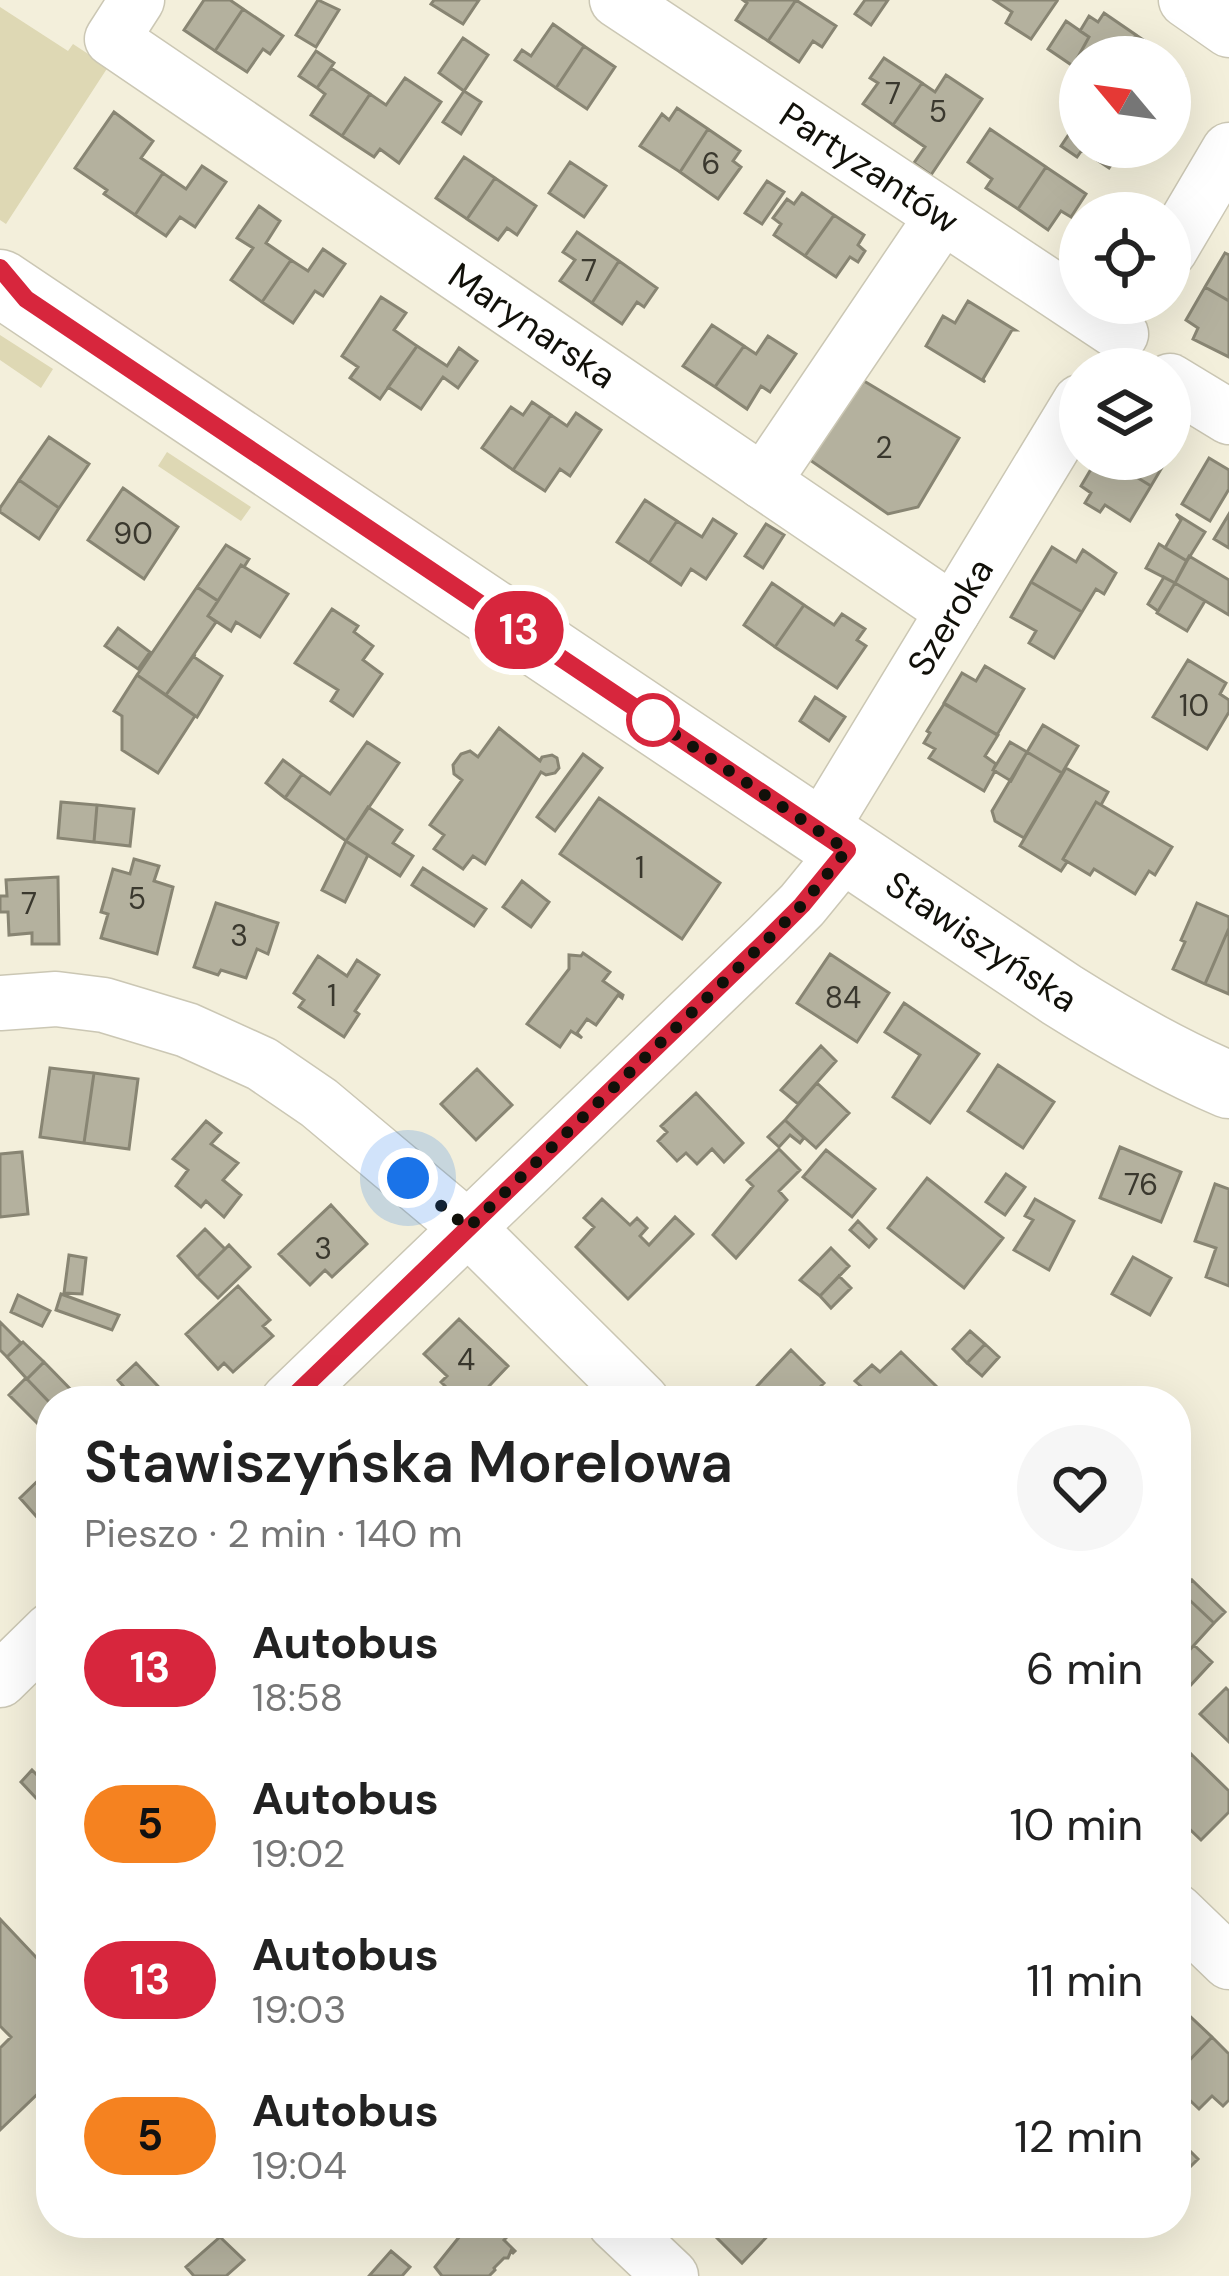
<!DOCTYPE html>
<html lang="pl">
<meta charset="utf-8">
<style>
body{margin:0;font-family:"DM Sans",sans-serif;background:#f6f6f6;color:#222;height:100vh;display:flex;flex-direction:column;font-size:45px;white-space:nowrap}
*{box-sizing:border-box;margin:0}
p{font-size:39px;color:#767676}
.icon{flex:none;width:66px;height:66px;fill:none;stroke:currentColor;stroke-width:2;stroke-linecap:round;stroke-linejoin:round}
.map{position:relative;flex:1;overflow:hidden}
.panel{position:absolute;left:36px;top:1386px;width:1155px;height:852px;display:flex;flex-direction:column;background:#fff;border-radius:48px;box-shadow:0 12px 48px #0002}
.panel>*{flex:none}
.badge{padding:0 24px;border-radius:39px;font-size:42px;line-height:78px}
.needle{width:78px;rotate:299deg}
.fabs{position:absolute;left:1059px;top:36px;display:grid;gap:24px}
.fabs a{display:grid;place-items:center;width:132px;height:132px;border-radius:50%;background:#fff;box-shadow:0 12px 48px #0002;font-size:60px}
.you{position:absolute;width:60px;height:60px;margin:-30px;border:9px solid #fff;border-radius:50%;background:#1a73e8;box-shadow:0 0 0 18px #1a73e833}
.map>.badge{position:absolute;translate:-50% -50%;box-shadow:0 0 0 6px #fff}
.round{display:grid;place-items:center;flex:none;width:126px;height:126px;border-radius:63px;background:#f6f6f6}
.head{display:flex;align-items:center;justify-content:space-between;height:204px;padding:0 48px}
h1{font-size:57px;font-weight:600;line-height:90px}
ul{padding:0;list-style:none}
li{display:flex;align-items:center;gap:36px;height:156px;padding:0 48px}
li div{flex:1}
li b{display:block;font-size:45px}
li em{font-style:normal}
li .badge{min-width:132px;font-weight:700;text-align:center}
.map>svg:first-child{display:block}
.green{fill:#ded8b4}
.building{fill:#b4b19e;stroke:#888573;stroke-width:3}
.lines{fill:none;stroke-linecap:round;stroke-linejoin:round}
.minor-casing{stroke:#cbc7b4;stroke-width:57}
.major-casing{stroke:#cbc7b4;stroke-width:69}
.minor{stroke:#fff;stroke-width:54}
.major{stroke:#fff;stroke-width:66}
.line-casing{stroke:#fff;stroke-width:27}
.line{stroke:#d7263d;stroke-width:18}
.walk{stroke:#111009;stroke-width:12;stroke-dasharray:0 21.6}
.stop-dot{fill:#fff;stroke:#d7263d;stroke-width:6}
.labels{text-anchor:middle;stroke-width:9;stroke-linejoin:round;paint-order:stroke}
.number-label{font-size:30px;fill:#3a382e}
.street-label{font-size:36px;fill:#111009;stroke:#fffcf0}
</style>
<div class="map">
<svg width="1229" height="2276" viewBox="0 0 1229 2276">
<rect width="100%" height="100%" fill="#f3efdb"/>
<path class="green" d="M0 7 68 51 73 44 108 67 6 224 0 220Z
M0 335 53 369 41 388 0 360Z
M167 452 251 507 241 521 158 466Z"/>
<path class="building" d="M204 0H230L243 9 215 51 184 30Z
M318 0 339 10 316 47 296 35Z
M434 0H479L463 24 431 4Z
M743 0H796L768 41 736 20 747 3Z
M796 0 836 26 822 47 813 41 799 62 768 41Z
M865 0H888L871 25 855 14Z
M994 0H1055L1057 1 1031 39 1006 23 1012 12Z
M243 9 283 36 270 54 263 49 247 72 215 51Z
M1104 13 1136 35 1121 57H1080V70L1073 66 1089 37 1080 31 1089 16 1098 22Z
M1066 21 1089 37 1073 66 1048 49Z
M553 24 584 46 556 88 515 60 522 50 531 56Z
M1136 35 1167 56 1166 57H1121Z
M463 38 488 55 464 91 439 73Z
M584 46 615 67 587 109 556 88Z
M316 51 334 63 317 88 299 76Z
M884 58 922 83 893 125 863 104 878 83 870 78Z
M1170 67 1184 77 1170 98Z
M331 68 370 94 342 136 311 115 325 94 317 88Z
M946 75 982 99 931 175 914 163 925 147 893 125 922 83 935 92Z
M405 78 441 102 399 163 380 149 374 157 342 136 370 94 386 105Z
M464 91 481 102 461 134 443 122Z
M677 108 708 129 680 172 640 146 662 114 669 120Z
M114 112 153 141 141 158 163 173 135 215 104 194 107 190 75 168Z
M1077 122 1080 125V147H1113L1120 152 1109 168 1082 150 1077 157 1061 146Z
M708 129 740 151 733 161 741 167 718 199 680 172Z
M990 129 1046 167 1018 209 986 188 992 179 968 162Z
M464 157 495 178 467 219 436 198Z
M570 162 606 186 584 217 549 193Z
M202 166 226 182 195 227 180 217 166 236 135 215 163 173 186 189Z
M1046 167 1086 194 1071 217 1061 211 1048 230 1018 209Z
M495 178 536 206 517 235 507 228 498 240 467 219Z
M767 181 784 192 762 224 745 213Z
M802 193 834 215 805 256 774 235 781 224 773 218 787 199 794 204Z
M259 206 280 221 266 243 291 260 262 302 231 280 253 248 237 238Z
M834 215 864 235 858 245 865 251 858 262 850 257 836 277 805 256Z
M577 232 619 261 592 303 560 281 575 260 563 252Z
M323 249 345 264 323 296 315 291 293 323 262 302 291 260 308 271Z
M1225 253 1229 255V301L1205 287Z
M619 261 657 288 644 307 637 302 622 324 592 303Z
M1205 287 1229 301V357L1193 339 1198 328 1186 320Z
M381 297 406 313 394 330 417 346 380 399 350 378 358 367 342 356Z
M968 301 1015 330H1012L983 379 985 382 926 346 943 316 955 323Z
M712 325 744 346 715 387 683 366Z
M768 336 796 354 770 392 761 386 747 409 715 387 744 346 756 354Z
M417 346 447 366 459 348 477 361 458 388 443 377 421 409 388 387Z
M864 381 959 438 918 507 888 514 807 458Z
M532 402 551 415 513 470 482 448 511 407 523 415Z
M576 413 601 430 570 476 560 469 545 491 513 470 551 415 567 426Z
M49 437 89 464 59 508 19 480Z
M1209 458 1229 470V489L1210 521 1182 504Z
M1097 459H1107L1151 486 1130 521 1105 505 1100 512 1085 503 1091 493 1081 486Z
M1107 459H1167L1151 486Z
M19 480 59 508 39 539 0 512V508Z
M123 488 178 527 144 579 88 540Z
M645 500 677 521 649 563 617 542Z
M1176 514 1205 532 1187 561 1165 548 1181 520Z
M1229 514V548L1214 539Z
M713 519 736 534 706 579 691 569 681 585 649 563 677 521 702 537Z
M766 524 784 535 763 568 745 556Z
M1159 544 1187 561 1175 583 1146 568Z
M226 545 249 559 244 567 241 565 218 601 197 587Z
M1052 547 1076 562 1083 550 1116 573 1104 594 1096 589 1082 612 1031 582Z
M1189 556 1229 580V615L1175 583Z
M241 565 288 594 260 637 236 622 231 631 208 616Z
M1164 577 1175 583 1158 611 1148 604Z
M1031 582 1082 612 1054 658 1029 643 1036 631 1011 617Z
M772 583 804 605 775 647 744 625Z
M1175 583 1205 601 1187 631 1157 613Z
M197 587 218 601 208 616 216 622 166 695 137 675Z
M804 605 834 625 842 614 865 629 857 640 866 646 837 688 775 647Z
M332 609 358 626 354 632 373 646 363 660 382 674 353 716 331 701 338 690 295 663Z
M118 628 150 652 138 669 105 646Z
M195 654 194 657 222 676 197 717 166 695Z
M1188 660 1226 683 1220 694 1229 700V712L1207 749 1153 717Z
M985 666 1024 689 997 735 944 703 962 673 976 681Z
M137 675 195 716 158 773 122 750V716L114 711Z
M815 697 845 717 829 741 800 721Z
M944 704 998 735 985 756 996 764 993 770 995 771 984 791 929 758 935 749 924 743 930 733 927 731Z
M1043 725 1078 746 1062 773 1027 752Z
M499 728 540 761 542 757 552 755 557 758 559 768 555 773 546 775 541 772 485 864 473 856 463 869 434 849 444 835 430 825 462 780 454 774 453 765 461 754 470 751 478 757Z
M367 742 399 763 346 841 285 798 302 774 330 794Z
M1010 742 1027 752 1011 781 993 770Z
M1027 752 1062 773 1024 838 995 821 992 811Z
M583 754 602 768 555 831 537 817Z
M283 760 302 774 285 798 266 783Z
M1066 768 1108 792 1101 805 1096 802 1063 859 1067 862 1061 871 1020 846Z
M599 798 720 883 682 939 560 854Z
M61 802 97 805 94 842 58 838Z
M1096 802 1172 847 1155 875 1149 871 1135 894 1094 869 1090 875 1063 859Z
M97 805 134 809 130 846 94 842Z
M368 807 402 830 393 843 413 856 400 876 346 841Z
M346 841 368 855 345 902 322 890Z
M134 859 159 866 154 881 173 887 157 954 101 938 108 914 101 912 113 869 130 874Z
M423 868 486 909 474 926 412 885Z
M58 877 59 944H32V933L9 935 8 912H0V896H7L6 880Z
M522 881 549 902 531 927 503 907Z
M216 903 278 923 268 954 257 949 246 978 221 970 218 975 194 967Z
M1197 903 1229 917V928L1205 984 1173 969 1185 942 1181 940Z
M1229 928V994L1205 984Z
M583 953 610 972 603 981 623 995 622 998 618 995 596 1025 587 1019 577 1033 582 1038 571 1031 560 1047 527 1024 569 969V955L581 956Z
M830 954 889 993 857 1042 797 1003Z
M318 956 347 976 357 960 379 975 355 1011 359 1014 344 1037 299 1007 304 1000 294 993Z
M904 1003 979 1054 930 1123 893 1097 920 1055 885 1032Z
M821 1046 836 1061 798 1104 781 1090Z
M998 1065 1054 1102 1023 1148 968 1111Z
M50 1068 94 1073 84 1143 40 1137Z
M477 1069 512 1105 476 1140 441 1104Z
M94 1073 138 1079 129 1149 84 1143Z
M817 1083 849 1113 816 1148 785 1120Z
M696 1093 743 1143 724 1162 712 1149 697 1164 686 1153 677 1161 658 1141 667 1132 661 1126Z
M785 1120 804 1138 800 1143 790 1135 779 1147 768 1137Z
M206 1121 221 1133 211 1144 238 1163 223 1180 241 1195 224 1217 206 1201 201 1207 176 1186 188 1170 173 1159Z
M1120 1147 1181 1172 1161 1222 1100 1198Z
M779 1149 800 1170 779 1191 787 1200 736 1258 713 1235 753 1186 747 1180Z
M826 1150 875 1189 852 1217 803 1177Z
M22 1152 28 1214 0 1217V1154Z
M1006 1174 1025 1187 1005 1215 986 1202Z
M927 1178 1003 1238 964 1288 888 1228Z
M1215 1184 1229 1189V1286L1206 1277 1216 1248 1195 1241Z
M602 1199 630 1225 637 1218 647 1228 640 1236 649 1245 675 1217 693 1234 628 1299 576 1247 594 1227 584 1218Z
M1035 1199 1074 1221 1049 1270 1014 1250 1033 1220 1025 1216Z
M331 1205 367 1244 332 1277 325 1270 310 1285 279 1254Z
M858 1221 876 1239 869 1247 850 1230Z
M205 1229 225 1249 197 1277 178 1256Z
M229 1245 250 1267 218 1298 197 1277Z
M831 1248 849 1266 820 1296 800 1280Z
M69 1255 86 1258 82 1294 64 1293Z
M1133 1257 1171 1278 1150 1315 1112 1294Z
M839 1276 851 1288 831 1308 820 1296Z
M238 1286 270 1320 263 1326 273 1336 233 1372 224 1363 218 1369 186 1334Z
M61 1294 119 1315 112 1330 56 1310Z
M18 1295 50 1311 42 1326 11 1312Z
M459 1319 508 1366 475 1401H460L441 1382 447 1376 424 1354Z
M0 1322 21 1343 7 1357 0 1350Z
M970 1331 985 1344 967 1363 953 1349Z
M23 1342 44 1362 27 1379 7 1357Z
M985 1344 999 1357 982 1376 967 1363Z
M791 1350 824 1383 806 1401H743Z
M901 1352 938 1388 924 1401H852L864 1389 855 1381 872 1365 880 1372Z
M44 1362 81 1400 80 1401H51V1404L27 1379Z
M136 1363 172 1401H122L130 1394 118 1380Z
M26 1378 51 1404V1431L48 1434 9 1395Z
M938 1388 951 1401H924Z
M51 1468V1533L20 1498Z
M1192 1580 1225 1612 1214 1623 1181 1592Z
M1181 1592 1214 1623 1177 1664 1176 1597Z
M1194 1645 1212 1662 1177 1700 1176 1664Z
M1226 1688 1229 1691V1742L1200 1714Z
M1176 1739 1191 1754 1176 1768Z
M1191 1754 1229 1791V1812L1201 1840 1176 1816V1768Z
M32 1770 51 1789V1814L21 1782Z
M0 1919 51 1973V2081L0 2130V2048L11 2037 0 2026Z
M1177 2004 1212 2037 1176 2074V2005Z
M1212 2037 1229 2054V2100L1223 2106 1212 2096 1199 2109 1176 2087V2074Z
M1182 2143 1198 2159 1176 2181V2149Z
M456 2223H521L504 2240 515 2251 513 2253 511 2251 508 2258H504L494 2268 495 2270 489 2276H442L435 2267 464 2231Z
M713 2223H777L779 2224 742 2263 708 2229Z
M220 2237 244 2260 226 2276H194L186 2267Z
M391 2251 410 2267 402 2276H369Z"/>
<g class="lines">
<defs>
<g id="minor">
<path id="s1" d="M137 0 112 39 953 611"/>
<path id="s2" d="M617 0 1121 334"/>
<path d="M1186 0 1229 30"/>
<path d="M1170 250 1229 150"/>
<path d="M1170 381 1229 417"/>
<path d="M763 482 942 217"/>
<path id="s3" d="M819 832 1080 402"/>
<path d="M0 1003 56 999 104 1005 187 1030 262 1064 319 1103 468 1228 642 1401"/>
<path d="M288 1401 768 939 802 905 847 850"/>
<path d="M0 1680 51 1630"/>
<path d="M1176 1911 1229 1962"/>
<path d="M615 2223 671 2276"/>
</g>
<g id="major">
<path id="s4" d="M0 283 1062 995C1116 1029 1170 1060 1229 1085"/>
</g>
</defs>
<use href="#minor" class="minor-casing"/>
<use href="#major" class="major-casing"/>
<use href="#minor" class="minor"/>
<use href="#major" class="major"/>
</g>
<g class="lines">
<defs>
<path id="line" d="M0 268 26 299 847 850 802 905 768 939 289 1401"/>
</defs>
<use href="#line" class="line-casing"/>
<use href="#line" class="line"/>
<path class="walk" d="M408 1178 468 1228 768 939 802 905 847 850 653 720"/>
</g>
<circle class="stop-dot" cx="653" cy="720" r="24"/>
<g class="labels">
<g class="number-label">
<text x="893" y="104">7</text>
<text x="938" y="122">5</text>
<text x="711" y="174">6</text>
<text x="589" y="281">7</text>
<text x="884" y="458">2</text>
<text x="133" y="544">90</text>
<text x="1194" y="716">10</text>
<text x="640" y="878">1</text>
<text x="137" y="909">5</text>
<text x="29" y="914">7</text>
<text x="239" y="946">3</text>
<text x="332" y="1006">1</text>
<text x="843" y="1008">84</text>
<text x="1141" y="1195">76</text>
<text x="323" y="1259">3</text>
<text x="466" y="1370">4</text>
</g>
<g class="street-label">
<text dy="13" stroke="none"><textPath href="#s2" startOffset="303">Partyzantów</textPath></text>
<text dy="13" stroke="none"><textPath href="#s1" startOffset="555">Marynarska</textPath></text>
<text dy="13" stroke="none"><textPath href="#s3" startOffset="252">Szeroka</textPath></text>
<text dy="13" stroke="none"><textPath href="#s4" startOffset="1182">Stawiszyńska</textPath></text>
</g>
</g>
</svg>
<div class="fabs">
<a><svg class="needle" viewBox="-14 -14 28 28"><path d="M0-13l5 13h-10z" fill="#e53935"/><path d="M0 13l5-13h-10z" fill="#767676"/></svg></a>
<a><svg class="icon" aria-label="locate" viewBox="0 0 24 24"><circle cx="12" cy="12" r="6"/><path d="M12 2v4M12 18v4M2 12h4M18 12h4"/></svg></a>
<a><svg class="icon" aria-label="layers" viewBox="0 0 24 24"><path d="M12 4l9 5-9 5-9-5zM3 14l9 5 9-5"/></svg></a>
</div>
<div class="you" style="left:408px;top:1178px"></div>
<b class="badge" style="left:519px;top:630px;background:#d7263d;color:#fff">13</b>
<section class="panel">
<div class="head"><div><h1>Stawiszyńska Morelowa</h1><p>Pieszo · 2 min · 140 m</p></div><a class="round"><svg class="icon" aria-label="heart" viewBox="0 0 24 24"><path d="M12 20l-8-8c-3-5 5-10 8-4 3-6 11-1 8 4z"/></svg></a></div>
<ul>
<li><span class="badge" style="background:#d7263d;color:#fff">13</span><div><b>Autobus</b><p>18:58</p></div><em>6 min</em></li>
<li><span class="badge" style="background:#f58220;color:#111">5</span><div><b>Autobus</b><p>19:02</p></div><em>10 min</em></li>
<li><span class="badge" style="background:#d7263d;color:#fff">13</span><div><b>Autobus</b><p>19:03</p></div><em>11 min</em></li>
<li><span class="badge" style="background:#f58220;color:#111">5</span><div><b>Autobus</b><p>19:04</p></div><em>12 min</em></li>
</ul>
</section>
</div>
